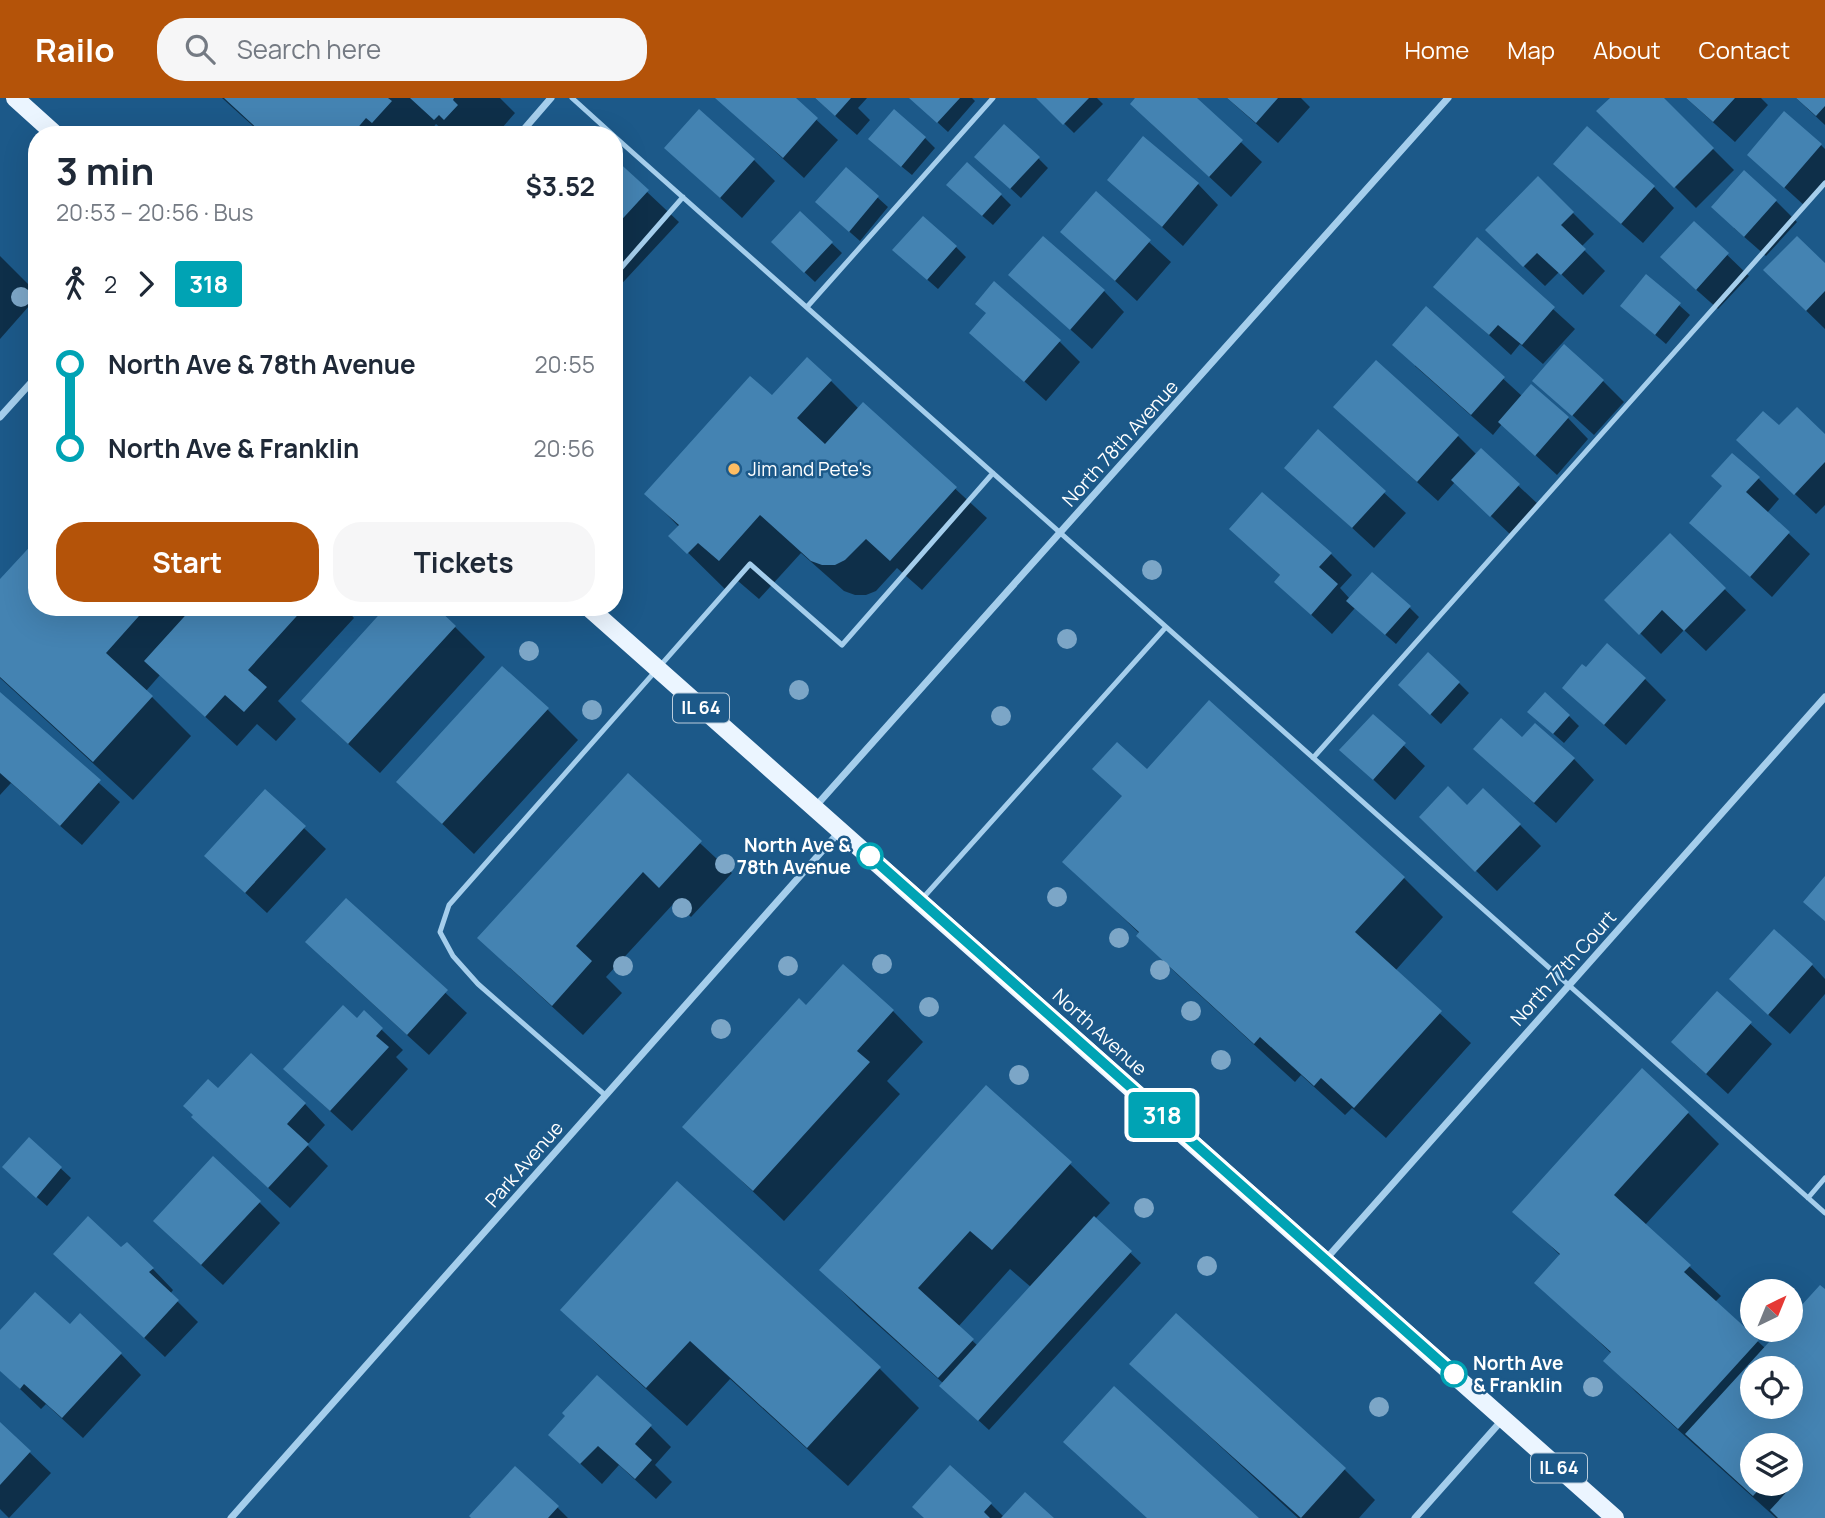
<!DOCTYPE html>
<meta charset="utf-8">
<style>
body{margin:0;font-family:Manrope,sans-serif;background:#f6f6f7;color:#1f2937;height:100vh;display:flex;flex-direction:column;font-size:26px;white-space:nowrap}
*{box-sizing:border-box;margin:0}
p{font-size:23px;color:#747a83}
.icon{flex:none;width:38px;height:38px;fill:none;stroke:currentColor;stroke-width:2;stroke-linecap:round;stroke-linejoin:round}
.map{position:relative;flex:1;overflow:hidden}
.side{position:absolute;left:28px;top:28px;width:595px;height:490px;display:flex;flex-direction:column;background:#fff;border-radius:28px;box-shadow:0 7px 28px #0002}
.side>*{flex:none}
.badge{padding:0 14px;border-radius:5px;font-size:24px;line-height:46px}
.needle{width:46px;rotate:43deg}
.controls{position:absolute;left:1740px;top:1181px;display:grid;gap:14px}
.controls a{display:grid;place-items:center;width:63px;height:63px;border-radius:50%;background:#fff;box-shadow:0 7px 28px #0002;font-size:35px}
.map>.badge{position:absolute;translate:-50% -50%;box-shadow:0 0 0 4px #fff}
.legs{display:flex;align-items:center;gap:10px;height:77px;padding:0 28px;font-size:23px}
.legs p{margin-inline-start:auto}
.overview{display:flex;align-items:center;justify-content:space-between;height:119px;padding:0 28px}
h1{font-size:38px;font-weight:700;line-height:52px}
.button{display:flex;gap:14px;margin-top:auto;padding:14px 28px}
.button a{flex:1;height:80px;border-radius:28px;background:#b45309;color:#fff;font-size:28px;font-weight:700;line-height:80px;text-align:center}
.button a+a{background:#f6f6f7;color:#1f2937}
ul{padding:0 28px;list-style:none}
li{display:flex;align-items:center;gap:24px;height:84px;font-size:26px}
li i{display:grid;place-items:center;width:10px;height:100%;margin:0 9px;background:currentColor}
li i::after{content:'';width:18px;height:18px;margin:-9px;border:5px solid;border-radius:50%;background:#fff}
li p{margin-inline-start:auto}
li:first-child i{background:linear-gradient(#0000 50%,currentColor 0)}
li:last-child i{background:linear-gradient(currentColor 50%,#0000 0)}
header{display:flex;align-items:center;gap:42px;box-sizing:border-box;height:98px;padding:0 35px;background:#b45309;color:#fff}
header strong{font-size:33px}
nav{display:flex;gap:38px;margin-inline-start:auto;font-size:24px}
.search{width:490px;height:63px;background:#f6f6f7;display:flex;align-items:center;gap:18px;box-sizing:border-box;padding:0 24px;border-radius:28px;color:#747a83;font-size:26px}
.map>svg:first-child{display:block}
.shadow{fill:#0007;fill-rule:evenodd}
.building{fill:#4483b2;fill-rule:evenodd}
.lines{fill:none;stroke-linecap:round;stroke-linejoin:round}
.lane{stroke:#a5ceec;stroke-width:5}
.street{stroke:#a5ceec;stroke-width:7}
.primary{stroke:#ebf5ff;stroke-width:18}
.tree{fill:#7ca6c7}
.line-1-casing{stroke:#fff;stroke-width:16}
.line-1{stroke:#00a3b4;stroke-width:10}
.poi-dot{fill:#fdbd63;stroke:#1c5989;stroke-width:2.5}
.stop-1-dot{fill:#fff;stroke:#00a3b4;stroke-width:3.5}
.labels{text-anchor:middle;stroke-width:5;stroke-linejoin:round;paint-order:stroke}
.shield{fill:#1c5989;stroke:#bbcddc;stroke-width:2}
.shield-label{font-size:18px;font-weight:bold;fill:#fff}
.street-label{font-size:19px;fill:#fff;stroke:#1c5989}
.poi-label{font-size:19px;fill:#fff;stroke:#1c5989;text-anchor:start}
.stop-label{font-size:19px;font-weight:bold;fill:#fff;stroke:#1c5989;text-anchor:end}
</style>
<header>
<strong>Railo</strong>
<div class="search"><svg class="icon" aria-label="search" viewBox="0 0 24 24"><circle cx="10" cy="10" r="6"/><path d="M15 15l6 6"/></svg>Search here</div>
<nav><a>Home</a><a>Map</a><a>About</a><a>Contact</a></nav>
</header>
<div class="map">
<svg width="1825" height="1420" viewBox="0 0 1825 1420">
<rect width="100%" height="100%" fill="#1c5989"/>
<path class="shadow" d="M222 0H500L515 15 496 37H449L436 26 427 37H263Z
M717 0H793L838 42 804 80Z
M815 0H867L858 10 870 22 857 37Z
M911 0H972L975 3 948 34Z
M1038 0H1097L1103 6 1074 35Z
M1138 0H1194L1262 64 1231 99 1153 27Z
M1227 0H1301L1310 9 1278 45Z
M1612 0H1662L1734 72 1696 110 1599 13Z
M1686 0H1761L1768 7 1735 44Z
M1796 0H1825V27Z
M925 40 935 50 912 77 880 51Z
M1821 47 1825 51V87L1806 109 1749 57Z
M666 50 754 62 775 83 742 120Z
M1038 60 1048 70 1021 100 986 68Z
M614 63 679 124 614 194Z
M846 71 888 109 860 143 827 114Z
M1538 80 1594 136 1581 149 1605 173 1583 197 1559 174 1545 188 1508 153Z
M1109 81 1198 86 1218 107 1183 148Z
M1577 87 1654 89 1674 110 1643 145Z
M1096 96 1171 164 1137 203 1062 134Z
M958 97H1001L1011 107 993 127Z
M1776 103 1797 124 1766 158 1734 130Z
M800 115 842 155 815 184 783 154Z
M1694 125 1749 178 1718 211 1683 180Z
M1477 142 1575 231 1543 266 1520 246 1511 257 1436 189Z
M956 149 966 159 938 191 905 162Z
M0 158 37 195V199L0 241Z
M1825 167V231L1786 193Z
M1010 177 1104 193 1124 214 1092 251Z
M1647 178 1690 217 1666 246 1632 217Z
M1427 211 1522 298 1568 320 1588 341 1557 377 1502 326 1493 337 1415 268Z
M971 235 1060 244 1080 264 1046 303Z
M831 283 859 311 863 306 987 420 922 492 897 470 876 493 866 497H855L844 493 801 455 759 501 738 483 728 494 671 438 679 429 646 395 772 300Z
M1535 283H1603L1624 304 1594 337Z
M1357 330 1458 338 1477 357 1481 353 1540 408 1512 438 1455 384 1438 403Z
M1779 330 1825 338V407L1816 416 1759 362Z
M1318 334 1406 415 1374 450 1286 369Z
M1758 380 1779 401 1767 415 1810 456 1772 499 1692 425Z
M1231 431 1331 456 1352 477 1340 490 1350 501 1409 509 1419 519 1396 546 1355 510 1332 536 1276 484 1281 478Z
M1670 438 1746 512 1706 553 1684 532 1661 556 1607 502Z
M0 484 37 509H344L354 520 278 603 296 621 276 643 257 626 237 648 160 577 146 593 191 638 133 702 0 580Z
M455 529 485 559 380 675 334 633Z
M1645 581 1666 602 1626 647 1564 590Z
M1459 585 1469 595 1441 626 1410 597Z
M0 596 120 704 82 747 11 685 0 697Z
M547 611 578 642 474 756 398 684Z
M1373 618 1425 668 1395 702 1342 652Z
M1569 618 1579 628 1564 645 1540 624Z
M1522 642 1574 661 1594 682 1556 725 1497 672Z
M1147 673 1404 780 1443 819 1395 873 1471 945 1386 1040 1352 1010 1345 1017 1301 977 1295 984 1178 877 1138 838 1140 836 1065 764Z
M628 678 732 775 691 819 675 804 606 879 622 895 583 937 510 870Z
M265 693 326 751 267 815 227 778Z
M1467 709 1520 727 1541 748 1497 793 1442 740Z
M346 802 467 915 429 957 328 865Z
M1812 867 1825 881V896L1790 936 1752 902Z
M1717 895 1772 946 1728 996 1694 965Z
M806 909 893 913 923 944 887 983 900 996 784 1123 685 1029Z
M364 915 403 952 396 959 408 971 352 1033 307 992Z
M218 992 305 1006 325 1027 307 1047 328 1068 290 1110 214 1040Z
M1688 1015 1719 1046 1645 1127 1721 1198 1715 1204 1765 1250 1782 1232H1790L1825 1194V1420H1776L1636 1294 1606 1263 1612 1256 1537 1185 1561 1158 1515 1114ZM1752 1270H1790V1309H1752ZM1752 1348H1790V1386H1752Z
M29 1041 71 1080 47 1108 14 1079Z
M1070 1066 1110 1105 1095 1121 1141 1165 989 1332 952 1298 944 1286 860 1211 821 1172ZM1010 1171 1032 1190 978 1248 958 1229Z
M677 1086 880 1271 919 1310 848 1388 730 1281 687 1328 602 1251 562 1212Z
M259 1104 280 1125 223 1187 176 1144Z
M122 1152 153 1171 173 1192 170 1196 198 1224 165 1259 76 1176Z
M70 1228 121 1256 141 1277 83 1340 46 1306 41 1311 0 1272V1234Z
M1131 1266 1344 1371 1375 1402 1359 1420H1298Z
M0 1326 51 1375 9 1420 0 1411Z
M650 1328 671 1349 655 1367 672 1384 656 1401 619 1367 602 1386 550 1337Z
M991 1406 1004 1419 1051 1420H925Z
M557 1409 568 1420H473Z"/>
<path class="building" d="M224 0H388L392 3 372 25 366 20 355 33 359 37H264Z
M410 0H454L453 2 458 7 444 22 439 17 434 22Z
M715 0H796L818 20 783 60Z
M815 0H851L835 18Z
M909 0H960L937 25Z
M1036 0H1089L1063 27Z
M1135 0H1197L1243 42 1209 79 1130 6Z
M1227 0H1278L1256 25Z
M1610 0H1664L1714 50 1674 90 1596 13Z
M1686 0H1735L1713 24Z
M1796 0H1825V8L1816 18Z
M699 11 755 61 720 100 664 50Z
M894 11 926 39 901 69 868 41Z
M1784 13 1822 46 1784 90 1747 57Z
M1004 26 1040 59 1010 91 974 59Z
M1587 28 1655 88 1621 126 1553 66Z
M1143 38 1199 85 1162 129 1107 82Z
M614 60 649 92 614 130Z
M967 64 1002 96 982 118 946 87Z
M846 69 879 98 849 134 815 104Z
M1744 72 1777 102 1744 139 1711 109Z
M1538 78 1574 114 1561 127 1586 151 1561 177 1537 155 1523 169 1485 132Z
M1096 93 1151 142 1115 183 1060 134Z
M800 113 833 144 804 175 771 144Z
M923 118 957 148 927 182 892 152Z
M1694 123 1729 155 1696 192 1660 159Z
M1043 138 1105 192 1070 232 1008 177Z
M1797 138 1825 165V193L1806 213 1763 172Z
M1477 139 1555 209 1522 247 1498 227 1489 237 1433 189Z
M1646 176 1681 205 1655 237 1620 208Z
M994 183 1061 242 1024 284 969 235 986 215 975 206Z
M1426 208 1505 279 1471 317 1392 247Z
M1564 246 1604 282 1572 318 1532 283Z
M807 259 832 282 797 320 825 346 863 304 957 389 890 463 866 441 845 462 835 467H822L811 463 760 417 719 463 698 445 687 456 668 438 679 427 644 396 750 278 772 297Z
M1376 262 1459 337 1417 384 1333 309Z
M1531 286 1569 319 1535 358 1498 324Z
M1797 309 1825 336V364L1794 397 1736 342 1763 313 1779 327Z
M1318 331 1386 393 1352 430 1284 370Z
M1481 350 1520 386 1490 419 1451 382Z
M1732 355 1760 379 1746 394 1790 434 1750 479 1689 425 1722 388 1711 378Z
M1262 394 1332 455 1319 469 1338 486 1311 517 1274 484 1280 477 1229 431Z
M1670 435 1726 490 1684 533 1662 512 1639 537 1604 502Z
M37 441V509H147L106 555 153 598 93 664 0 579V481Z
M1372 474 1411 508 1385 537 1346 503Z
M193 509H305L248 572 267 589 244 614 225 597 205 619 144 563Z
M386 509H436L456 528 348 646 301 603Z
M1607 545 1646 580 1604 627 1562 590 1582 566 1586 569Z
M1428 554 1460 584 1430 617 1398 587Z
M502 568 549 610 442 726 396 684Z
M0 594 101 682 60 728 0 675Z
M1545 594 1570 617 1553 636 1527 614Z
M1209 602 1405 779 1355 834 1442 913 1354 1010 1321 980 1314 988 1260 939 1254 946 1136 838 1139 834 1062 764 1122 698 1092 671 1117 644 1147 671Z
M1373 616 1406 645 1373 682 1339 652Z
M1501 620 1522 639 1535 625 1575 660 1534 705 1473 651Z
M628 675 702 743 659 790 643 774 576 848 592 863 552 908 477 840Z
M1448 688 1467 707 1483 690 1521 726 1475 774 1419 719Z
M265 691 306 728 245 795 204 758Z
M1825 778V823L1803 804Z
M346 800 448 892 407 937 305 844Z
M1774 831 1813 866 1768 917 1729 881Z
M843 866 894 912 857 953 870 964 753 1093 682 1029 799 900 806 907Z
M1717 893 1752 924 1706 976 1671 944Z
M343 907 357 920 364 912 383 930 376 938 389 949 330 1013 283 971Z
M251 955 306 1005 287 1026 309 1046 268 1090 191 1019 193 1017 183 1008 208 981 218 990Z
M1642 970 1689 1014 1614 1097 1691 1167 1684 1174 1759 1242 1678 1331 1603 1263 1611 1254 1534 1185 1560 1156 1512 1114Z
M986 987 1072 1064 992 1152 970 1133 918 1190 974 1241 938 1280 819 1172Z
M29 1039 62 1069 36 1100 2 1069Z
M213 1058 261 1103 201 1167 153 1123Z
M677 1083 881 1269 807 1350 690 1243 646 1290 560 1212Z
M88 1118 121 1149 127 1144 154 1170 149 1174 179 1202 144 1240 53 1156Z
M1094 1118 1132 1153 978 1323 939 1288Z
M1820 1187 1825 1191V1420H1778L1770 1412 1793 1387 1790 1385V1348H1752V1386H1764L1753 1398 1685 1336 1780 1232H1790V1220ZM1752 1270H1790V1309H1752Z
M35 1194 70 1226 80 1215 122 1255 62 1320 24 1286 20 1291 0 1273V1232Z
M1176 1215 1346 1370 1301 1420 1129 1266Z
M597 1277 652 1327 635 1346 652 1362 635 1381 598 1348 580 1366 548 1337 565 1318 562 1315Z
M1114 1288 1259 1420H1147L1063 1344Z
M0 1324 31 1353 0 1387Z
M950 1367 992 1405 984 1414 990 1420H924L912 1409Z
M515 1368 559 1408 548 1420H471L469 1418Z
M1025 1394 1054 1420H1001Z"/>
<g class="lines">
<path class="lane" d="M572 0 613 37
M614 38 1825 1115
M614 178 683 99
M807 209 993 0
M614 296 619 301 614 307
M1313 660 1825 85
M922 801 1166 529
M605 997 478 886 453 858 440 834 449 807 750 466 842 547 993 375
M1808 1100 1825 1080"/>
<path class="street" d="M519 37 551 0
M0 319 37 278
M815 709 1448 0
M1326 1161 1825 599
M231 1420 839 734
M1415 1420 1503 1321"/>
<path class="primary" d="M15 0 56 37
M588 509 1615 1420"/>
</g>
<g class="tree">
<circle cx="21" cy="199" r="10"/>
<circle cx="1152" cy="472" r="10"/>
<circle cx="1067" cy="541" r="10"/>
<circle cx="529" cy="553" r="10"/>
<circle cx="799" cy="592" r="10"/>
<circle cx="592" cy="612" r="10"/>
<circle cx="1001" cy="618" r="10"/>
<circle cx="725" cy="766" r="10"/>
<circle cx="1057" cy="799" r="10"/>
<circle cx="682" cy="810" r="10"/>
<circle cx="1119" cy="840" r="10"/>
<circle cx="882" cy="866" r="10"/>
<circle cx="623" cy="868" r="10"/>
<circle cx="788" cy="868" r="10"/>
<circle cx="1160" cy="872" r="10"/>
<circle cx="929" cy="909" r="10"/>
<circle cx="1191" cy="913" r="10"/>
<circle cx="721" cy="931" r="10"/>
<circle cx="1221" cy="962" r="10"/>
<circle cx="1019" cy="977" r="10"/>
<circle cx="1144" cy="1110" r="10"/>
<circle cx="1207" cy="1168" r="10"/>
<circle cx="1593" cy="1289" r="10"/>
<circle cx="1379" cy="1309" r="10"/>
</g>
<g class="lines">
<defs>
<path id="line-1" d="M870 758 1454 1276"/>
</defs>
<use href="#line-1" class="line-1-casing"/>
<use href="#line-1" class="line-1"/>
</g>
<circle class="poi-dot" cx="734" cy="371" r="7"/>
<g class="stop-1-dot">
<circle cx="870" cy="758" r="12"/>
<circle cx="1454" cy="1276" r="12"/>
</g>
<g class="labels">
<g class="shield">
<rect x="673" y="595.5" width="56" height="29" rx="5"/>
<rect x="1531" y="1355.5" width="56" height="29" rx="5"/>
</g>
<g class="shield-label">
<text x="701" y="616">IL 64</text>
<text x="1559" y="1376">IL 64</text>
</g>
<g class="street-label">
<text transform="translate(1120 345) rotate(-48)" y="7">North 78th Avenue</text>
<text transform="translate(1563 870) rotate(-48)" y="7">North 77th Court</text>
<text transform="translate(1100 934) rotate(42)" y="7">North Avenue</text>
<text transform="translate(524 1066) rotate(-49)" y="7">Park Avenue</text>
</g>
<g class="poi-label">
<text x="748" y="378">Jim and Pete's</text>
</g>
<g class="stop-label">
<text x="851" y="754">North Ave &amp;<tspan x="851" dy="22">78th Avenue</tspan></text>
<text x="1473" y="1272" text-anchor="start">North Ave<tspan x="1473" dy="22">&amp; Franklin</tspan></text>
</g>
</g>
</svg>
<div class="controls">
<a><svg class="needle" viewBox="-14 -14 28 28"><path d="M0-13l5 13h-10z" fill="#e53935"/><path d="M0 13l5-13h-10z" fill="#747a83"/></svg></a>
<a><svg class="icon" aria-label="locate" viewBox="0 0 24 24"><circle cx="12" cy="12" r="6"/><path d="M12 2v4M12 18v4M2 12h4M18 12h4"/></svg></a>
<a><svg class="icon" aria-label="layers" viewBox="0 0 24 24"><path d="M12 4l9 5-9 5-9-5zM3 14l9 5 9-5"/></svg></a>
</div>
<b class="badge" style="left:1162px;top:1017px;background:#00a3b4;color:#fff">318</b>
<section class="side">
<div class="overview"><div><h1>3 min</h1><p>20:53 – 20:56 · Bus</p></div><b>$3.52</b></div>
<div class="legs"><svg class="icon" aria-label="walk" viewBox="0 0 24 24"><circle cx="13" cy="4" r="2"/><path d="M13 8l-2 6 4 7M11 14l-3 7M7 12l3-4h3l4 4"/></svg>2<svg class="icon" aria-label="forward" viewBox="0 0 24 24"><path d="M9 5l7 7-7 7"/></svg><b class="badge" style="background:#00a3b4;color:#fff">318</b></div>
<ul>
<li><i style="color:#00a3b4"></i><b>North Ave &amp; 78th Avenue</b><p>20:55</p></li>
<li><i style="color:#00a3b4"></i><b>North Ave &amp; Franklin</b><p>20:56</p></li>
</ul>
<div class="button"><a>Start</a><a>Tickets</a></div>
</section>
</div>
